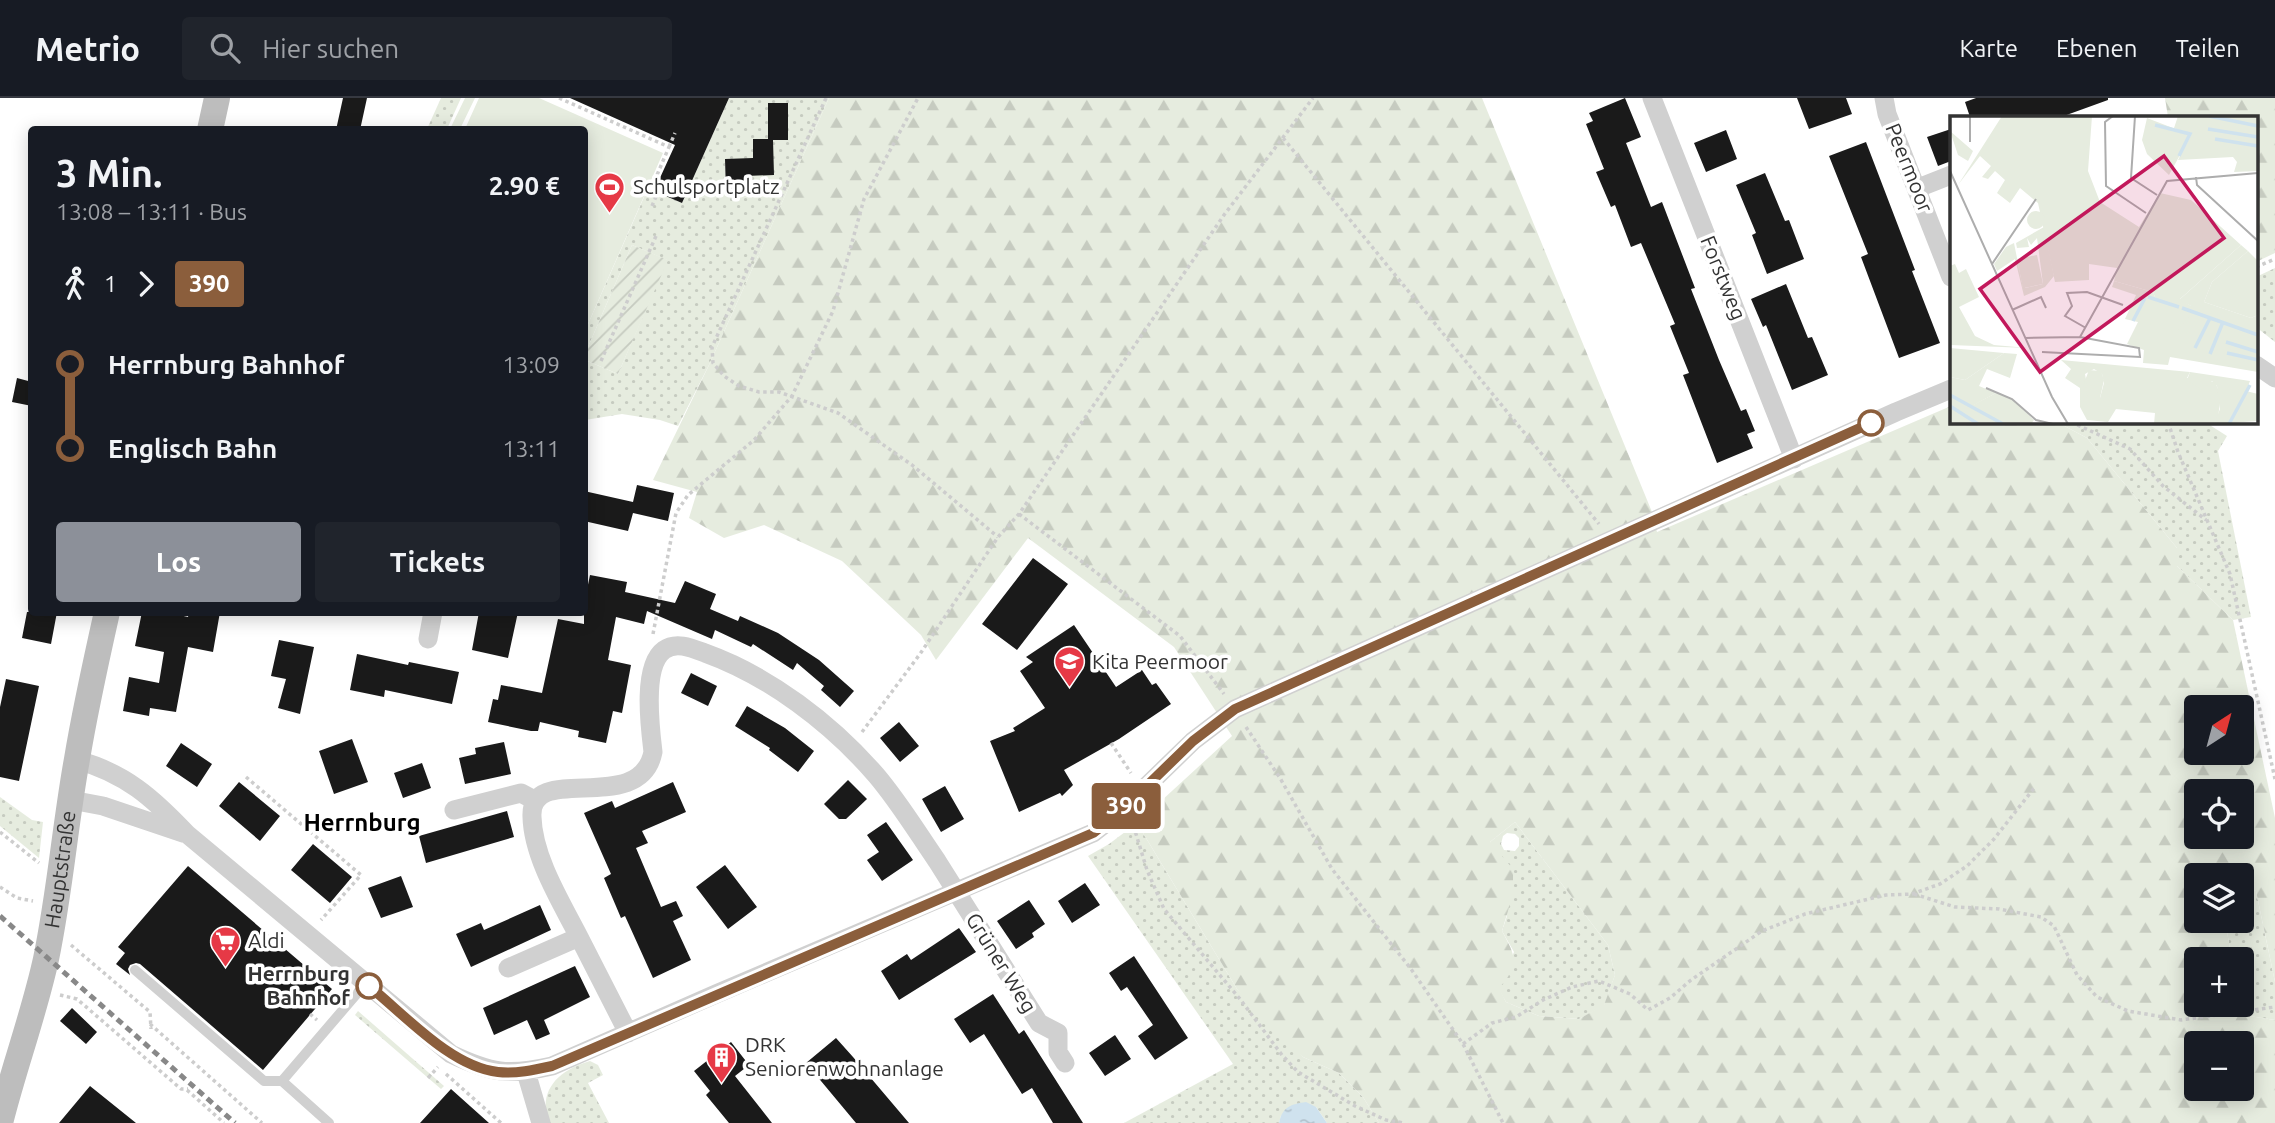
<!DOCTYPE html>
<html lang="de">
<meta charset="utf-8">
<style>
body{margin:0;font-family:Ubuntu,sans-serif;background:#20242c;color:#f1f3f6;height:100vh;display:flex;flex-direction:column;font-size:26px;white-space:nowrap}
*{box-sizing:border-box;margin:0}
p{font-size:23px;color:#9ea1a6}
.icon{flex:none;width:38px;height:38px;fill:none;stroke:currentColor;stroke-width:2;stroke-linecap:round;stroke-linejoin:round}
.map{position:relative;flex:1;overflow:hidden}
.sheet{position:absolute;left:28px;top:28px;width:560px;height:490px;display:flex;flex-direction:column;background:#171b24;border-radius:7px;box-shadow:0 4px 18px #0003}
.sheet>*{flex:none}
.badge{padding:0 14px;border-radius:5px;font-size:24px;line-height:46px}
.needle{width:46px;rotate:36deg}
.controls{position:absolute;left:2184px;top:597px;display:grid;gap:14px}
.controls a{display:grid;place-items:center;width:70px;height:70px;border-radius:7px;background:#171b24;box-shadow:0 4px 18px #0003;font-size:35px}
.map>.badge{position:absolute;translate:-50% -50%;box-shadow:0 0 0 4px #fff}
.legs{display:flex;align-items:center;gap:10px;height:77px;padding:0 28px;font-size:23px}
.legs p{margin-inline-start:auto}
.summary{display:flex;align-items:center;justify-content:space-between;height:119px;padding:0 28px}
h1{font-size:38px;font-weight:700;line-height:52px}
.button{display:flex;gap:14px;margin-top:auto;padding:14px 28px}
.button a{flex:1;height:80px;border-radius:7px;background:#8c9099;color:#fff;font-size:28px;font-weight:700;line-height:80px;text-align:center}
.button a+a{background:#20242c;color:#f1f3f6}
ul{padding:0 28px;list-style:none}
li{display:flex;align-items:center;gap:24px;height:84px;font-size:26px}
li i{display:grid;place-items:center;width:10px;height:100%;margin:0 9px;background:currentColor}
li i::after{content:'';width:18px;height:18px;margin:-9px;border:5px solid;border-radius:50%;background:#171b24}
li p{margin-inline-start:auto}
li:first-child i{background:linear-gradient(#0000 50%,currentColor 0)}
li:last-child i{background:linear-gradient(currentColor 50%,#0000 0)}
header{display:flex;align-items:center;gap:42px;box-sizing:border-box;height:98px;padding:0 35px;background:#171b24;border-bottom:2px solid #363941}
header strong{font-size:33px}
nav{display:flex;gap:38px;margin-inline-start:auto;font-size:24px}
.search{width:490px;height:63px;background:#20242c;display:flex;align-items:center;gap:18px;box-sizing:border-box;padding:0 24px;border-radius:7px;color:#9ea1a6;font-size:26px}
.map>svg:first-child{display:block}
.grass{fill:url(#grass-dots);fill-rule:evenodd}
.forest{fill:url(#forest-firs);fill-rule:evenodd}
.garden{fill:url(#garden-furrows)}
.pitch{fill:#e6ecdf}
.water{fill:url(#water-ripples)}
.building{fill:#1a1a1a}
.lines{fill:none;stroke-linecap:round;stroke-linejoin:round}
.path{stroke:#cdcdcd;stroke-width:3.5;stroke-dasharray:3.5 3.5;stroke-linecap:butt}
.service{stroke:#d0d0d0;stroke-width:10}
.minor{stroke:#d0d0d0;stroke-width:19}
.secondary{stroke:#bdbdbd;stroke-width:26}
.rail{stroke:#888;stroke-width:5;stroke-dasharray:7 5;stroke-linecap:butt}
.line-1-casing{stroke:#fff;stroke-width:16}
.line-1{stroke:#8b5e3c;stroke-width:10}
.stop-1-dot{fill:#fff;stroke:#8b5e3c;stroke-width:3.5}
.labels{text-anchor:middle;stroke-width:7;stroke-linejoin:round;paint-order:stroke}
.street-label{font-size:21px;fill:#333;stroke:#fff}
.poi-label{font-size:21px;fill:#333;stroke:#fff;text-anchor:start}
.stop-label{font-size:21px;font-weight:bold;fill:#333;stroke:#fff;text-anchor:end}
.quarter-label{font-size:24px;font-weight:bold;fill:#000;stroke:#fff}
.inset-river{fill:none;stroke:#cfe2ee;stroke-width:3.5}
.inset-road{fill:none;stroke:#adadad;stroke-width:2}
.view{fill:#c2185b;fill-opacity:0.15;stroke:#c2185b;stroke-width:3.5}
.inset-edge{fill:none;stroke:#333;stroke-width:3.5}
</style>
<header>
<strong>Metrio</strong>
<div class="search"><svg class="icon" aria-label="search" viewBox="0 0 24 24"><circle cx="10" cy="10" r="6"/><path d="M15 15l6 6"/></svg>Hier suchen</div>
<nav><a>Karte</a><a>Ebenen</a><a>Teilen</a></nav>
</header>
<div class="map">
<svg width="2275" height="1025" viewBox="0 0 2275 1025">
<defs>
<pattern id="grass-dots" width="8" height="8" patternUnits="userSpaceOnUse" patternTransform="scale(1.75)"><rect width="8" height="8" fill="#e6ecdf"/><path d="M2 2h.1M6 6h.1" fill="none" stroke="#c6cbc0" stroke-width="1.8" stroke-linecap="round"/></pattern>
<pattern id="forest-firs" width="22" height="20" patternUnits="userSpaceOnUse" patternTransform="scale(1.75)"><rect width="22" height="20" fill="#e6ecdf"/><path d="M5 1l3.5 6h-7zM16 11l3.5 6h-7z" fill="#c6cbc0"/></pattern>
<pattern id="garden-furrows" width="10" height="10" patternUnits="userSpaceOnUse" patternTransform="scale(1.75)"><rect width="10" height="10" fill="#e6ecdf"/><path d="M-1 1l2-2M0 10L10 0M9 11l2-2" fill="none" stroke="#c6cbc0"/></pattern>
<pattern id="water-ripples" width="26" height="14" patternUnits="userSpaceOnUse" patternTransform="scale(1.75)"><rect width="26" height="14" fill="#cfe2ee"/><path d="M2 4q2-2 4 0t4 0M15 11q2-2 4 0t4 0" fill="none" stroke="#b2c2cd"/></pattern>
</defs>
<rect width="100%" height="100%" fill="#fff"/>
<path class="grass" d="M441 0H461L447 31H427Z
M729 0H829L709 267 678 328 660 322 622 316 585 322V262L618 276 667 162 632 147 585 256V233L648 90 682 105ZM787 5 788 41H753H768V6ZM725 61H745L746 97H726Z
M2275 170V244L2256 229V179Z
M2057 324H2205L2227 338 2218 353 2251 519 2233 522 2177 468V450L2087 340Z
M0 699 32 722 43 724 39 760 0 728Z
M1515 724 1608 847 1615 877 1604 908 1579 921 1539 918 1506 904 1498 890 1514 854 1502 833 1507 818 1490 744ZM1507 735 1515 736 1519 740V748L1515 753 1504 752 1501 746 1503 738Z
M1137 725 1237 891 1303 959 1339 975 1363 999 1379 1025H1327L1316 1009 1281 1018 1279 1025H1124L1233 966 1088 758 1109 746Z
M2245 789 2256 793 2275 884V922L2249 918 2242 906V861H2232L2225 823 2242 822V790Z
M358 913 444 988 441 991 355 917Z
M590 963 598 967 603 977 588 985 609 1025H549C537 992 559 972 590 963Z"/>
<path class="forest" d="M829 0H1482L1652 414 1657 434 1951 308V324H2057L2087 340 2177 450V468L2233 522 2275 720V884L2256 793 2242 790V777H2196V822L2225 823 2232 861H2196V906H2242L2249 918 2275 922V1025H1379L1363 999 1339 975 1303 959 1272 934 1237 891 1137 725 1232 638 1174 549 1028 440 936 562 921 537 842 463 764 427 724 440 689 420 697 394 653 382 709 267ZM2196 609H2242V654H2196ZM2196 693H2242V738H2196ZM1515 724 1608 847 1615 877 1604 907 1579 921 1539 918 1506 904 1499 890C1519 867 1517 860 1502 833L1513 796V771L1490 744ZM2196 945H2242V990H2196Z
M2165 0H2275V155L2256 164V19H2168Z"/>
<path class="garden" d="M632 147 668 162 618 276 585 262V256Z"/>
<path class="pitch" d="M465 0H475L460 31H450Z
M479 0H539L663 55 585 233 584 32 465 31Z"/>
<path class="water" d="M1306 1004 1316 1009 1327 1025H1279C1282 1009 1291 1006 1306 1004Z"/>
<path class="building" d="M343 0H367L360 32H336Z
M570 0H729L682 105 654 93 675 47Z
M1625 0 1641 39 1626 45 1651 109 1662 104 1695 190 1691 191 1719 262 1741 313 1746 311 1755 333 1747 336 1753 350 1717 365 1683 277 1689 275 1670 228 1675 226 1641 145 1631 149 1615 107 1611 109 1596 74 1604 71 1586 26 1593 23 1589 15Z
M1797 0H1846L1852 16 1809 31Z
M1976 0H2108V2L2061 19H1970L1965 4Z
M768 5H788V42H773L774 77 745 78 746 97H726L725 61 753 60V41H768Z
M1951 31V63L1938 68 1927 39Z
M1726 32 1737 61 1706 74 1694 45Z
M1866 44 1915 172 1912 173 1940 245 1899 260 1861 159 1868 156 1829 58Z
M1765 75 1785 123 1789 122 1804 161 1767 176 1752 137 1756 135 1736 87Z
M1786 186 1808 240 1812 239 1828 277 1792 292 1766 227 1763 229 1751 201Z
M17 280 32 284V308L12 304Z
M637 387 674 395 668 423 633 415 628 433 584 423V393L633 404Z
M1033 460 1068 486 1017 552 982 526Z
M590 477 627 484 625 494 675 505 685 483 716 496 710 511 738 523 740 518 778 535 819 562 854 593 840 609 821 592 824 588 797 565 793 572 753 546 751 549 715 532 712 541 647 513 644 526 616 519 608 562 631 567 622 615 613 613 606 645 578 639 579 633 540 624 538 633H531L488 624 493 601 498 602 501 587 542 595 558 521 584 526V506Z
M27 514H57L51 546 22 540Z
M142 514H166L188 519 189 514H220L213 554 188 549 176 614 150 610 149 618 123 613 129 579 159 585 164 554 135 548Z
M479 514H518L508 560 472 552Z
M1074 527 1116 589 1142 572 1152 587 1156 585 1171 606 1119 641 1064 672 1073 687 1062 698 1060 695 1019 714 990 643 1015 633 1013 630 1045 610 1020 573 1033 564 1026 559Z
M279 542 314 549 300 616 278 610 286 581 271 578Z
M357 556 408 567 409 564 459 574 452 606 385 592 384 599 350 592Z
M691 575 717 588 708 608 681 595Z
M6 581 39 588 19 683 0 679V609Z
M747 608 785 630 814 653 798 674 769 652 770 650 735 628Z
M899 624 919 648 900 664 880 640Z
M352 641 368 684 334 696 319 653Z
M504 644 511 676 465 686 459 660 476 656 475 650Z
M181 645 212 666 197 689 166 668Z
M422 665 431 690 403 700 394 675Z
M848 682 867 701 846 721H839L824 706Z
M239 684 280 718 260 743 219 708Z
M673 684 686 714 642 733 648 745 636 750 661 809 676 803 683 818 673 823 691 862 653 880 625 818 621 820 604 780 611 776 584 715 612 703 615 710Z
M945 688 964 721 941 734 922 701Z
M507 713 514 739 426 765 419 738Z
M886 724 913 762 882 783 867 762 879 754 867 737Z
M313 746 352 779 330 805 291 772Z
M725 767 757 809 728 831 696 789Z
M188 768 332 891 263 972 140 866 136 865 130 867 128 871 130 877 116 866 125 855 118 849Z
M401 778 413 809 381 820 368 790Z
M1085 785 1100 807 1072 825 1058 803Z
M1029 802 1045 826 1032 835 1034 839 1016 851 997 823Z
M540 807 551 832 471 869 456 836 481 825 484 832Z
M959 830 976 854 899 902 881 873 907 856 911 862Z
M1134 858 1188 940 1155 962 1138 938 1153 927 1127 889 1121 893 1109 875Z
M575 868 590 899 544 922 550 936 536 942 527 922 494 937 483 910Z
M993 896 1019 936 1024 932 1083 1025H1053L1032 990 1022 996 984 936 970 945 954 921Z
M72 910 97 934 86 946 60 923Z
M1115 937 1131 961 1105 978 1089 955Z
M836 940 853 959 909 1025H856L806 965Z
M731 944 749 967 735 978 772 1025H729L706 997 710 993 694 973Z
M90 988 136 1025H59Z
M451 991 489 1025H420Z"/>
<g class="lines">
<path class="path" d="M559 0 669 49 651 91
M826 0 712 249 713 265 724 278 739 288 759 294H779L838 315 912 367 998 439
M1283 40 1599 426
M669 49 675 35
M652 108 658 94
M2256 169 2275 161
M601 263 656 138
M2071 324 2130 351 2163 388 2206 422
M2168 324 2178 354 2230 476 2275 681
M1019 416 1180 538 1224 596
M653 536 676 415 688 397 754 342 792 298 833 213 864 101 918 0
M1246 629 1280 680 1332 771 1411 871 1463 946 1503 1025
M862 634 920 556 998 439 1019 416 1224 117 1313 0
M1111 645 1131 675
M246 679 361 777 321 822
M1131 729 1136 736 1147 772 1164 811 1240 901 1282 957 1298 974 1355 1008 1386 1022 1404 1025
M0 734 39 765
M0 789 17 800 33 803
M1914 796 1955 809 1999 811 2041 819 2054 828 2077 877 2097 899 2128 913 2181 922 2275 909
M71 847 150 914 151 931
M60 897 77 901 181 991H188
M310 916 317 922
M150 926 262 1025
M1463 946 1492 925 1516 919 1543 902 1572 889 1599 883 1630 896 1648 912 1670 900 1691 882 1762 833 1805 816 1886 797 1912 796 1940 786 1967 768 1994 741 2035 689
M446 976 501 1025
M428 980 438 969
M187 992 224 1025"/>
<path class="service" d="M135 872 264 983H282L329 1025
M282 983 366 885"/>
<path class="minor" d="M1652 0 1794 361
M1884 0 1887 16 1951 179
M1918 90 1951 77
M2256 267 2275 280
M428 541 433 514
M77 662C125 675 153 700 187 736L451 956C491 975 508 978 552 968L716 896 1093 735 1120 714 1193 643 1235 611 1896 314 1951 291
M71 702 103 708 183 735
M454 712 521 695 536 703
M508 870 579 839
M628 935C612 903 595 871 579 839 561 804 533 759 532 719 529 662 640 720 653 654 650 629 642 568 664 552 676 543 692 550 705 555 769 578 831 625 876 677 899 704 917 734 937 763 971 817 1005 871 1039 925L1058 935V954L1065 965
M526 974 541 1025"/>
<g class="secondary">
<path d="M210 32 217 0"/>
<path id="s1" d="M0 1025C14 969 34 916 46 861 60 794 65 727 77 661 85 612 96 563 107 514"/>
</g>
<path class="rail" d="M0 818 235 1025"/>
</g>
<g class="lines">
<defs>
<path id="line-1" d="M369 888C405 917 451 969 498 974 516 976 534 972 552 968L1093 735 1120 714 1193 643 1235 611 1871 325"/>
</defs>
<use href="#line-1" class="line-1-casing"/>
<use href="#line-1" class="line-1"/>
</g>
<defs>
<symbol id="stadium-pin" viewBox="-11 -11 22 30"><path d="M0 17L-7.5 6A9.5 9.5 0 1 1 7.5 6Z" fill="#e63946" stroke="#fff"/><path d="M0-5a6.5 5 0 1 0 0 10a6.5 5 0 1 0 0-10ZM-3.5-1.8h7v3.6h-7Z" fill="#fff"/></symbol>
<symbol id="school-pin" viewBox="-11 -11 22 30"><path d="M0 17L-7.5 6A9.5 9.5 0 1 1 7.5 6Z" fill="#e63946" stroke="#fff"/><path d="M0-5L7-2L0 1L-7-2ZM-4 1L0 2.5L4 1V4Q0 6-4 4Z" fill="#fff"/></symbol>
<symbol id="supermarket-pin" viewBox="-11 -11 22 30"><path d="M0 17L-7.5 6A9.5 9.5 0 1 1 7.5 6Z" fill="#e63946" stroke="#fff"/><path d="M-6-5.5h2.5l.6 2H6L4.5 2H-2.5L-4.4-4H-6ZM-1.5 3.2a1.3 1.3 0 1 0 .1 0ZM3 3.2a1.3 1.3 0 1 0 .1 0Z" fill="#fff"/></symbol>
<symbol id="building-pin" viewBox="-11 -11 22 30"><path d="M0 17L-7.5 6A9.5 9.5 0 1 1 7.5 6Z" fill="#e63946" stroke="#fff"/><path d="M-4-6H4V6H1V3H-1V6H-4ZM-2.5-4.3h1.7v1.8h-1.7ZM.8-4.3h1.7v1.8H.8ZM-2.5-1h1.7V.8h-1.7ZM.8-1h1.7V.8H.8Z" fill="#fff"/></symbol>
</defs>
<g fill-rule="evenodd">
<use href="#stadium-pin" x="592" y="72" width="35" height="47"/>
<use href="#school-pin" x="1052" y="546" width="35" height="47"/>
<use href="#supermarket-pin" x="208" y="826" width="35" height="47"/>
<use href="#building-pin" x="704" y="942" width="35" height="47"/>
</g>
<g class="stop-1-dot">
<circle cx="1871" cy="325" r="12"/>
<circle cx="369" cy="888" r="12"/>
</g>
<g class="labels">
<g class="street-label">
<text transform="translate(1909 70) rotate(68)" y="7">Peermoor</text>
<text transform="translate(1723 180) rotate(68)" y="7">Forstweg</text>
<text dy="7" stroke="none"><textPath href="#s1" startOffset="261">Hauptstraße</textPath></text>
<text transform="translate(1001 865) rotate(58)" y="7">Grüner Weg</text>
</g>
<g class="poi-label">
<text x="633" y="96">Schulsportplatz</text>
<text x="1092" y="571">Kita Peermoor</text>
<text x="248" y="850">Aldi</text>
<text x="745" y="954">DRK<tspan x="745" dy="24">Seniorenwohnanlage</tspan></text>
</g>
<g class="stop-label">
<text x="350" y="883">Herrnburg<tspan x="350" dy="24">Bahnhof</tspan></text>
</g>
<g class="quarter-label">
<text x="362" y="733">Herrnburg</text>
</g>
</g>
<g transform="translate(1950 18)">
<rect width="308" height="308" fill="#fff"/>
<path d="M228 0H308V55L284 56 287 46 283 41 228 44 241 19 224 12ZM94 111 104 160 95 171 74 180 65 143 47 155 44 148 56 131 64 127 74 177 68 143 75 172 93 168 87 122 81 129 77 122 79 131 67 132 66 127ZM291 129 298 135 262 166 254 186 301 202 308 199V256L220 241 218 249 193 247 194 234 177 228 188 206 175 203 186 179 162 171 164 165 203 176 207 186 241 190 229 184ZM5 148 9 157 16 153 29 181 9 191 25 220 44 229 78 232 0 229V150ZM0 232 54 237 15 264 0 261ZM111 244 240 256 237 262 265 266 271 280 268 301 264 308H204L205 297 166 293 158 306 137 304 130 291V272L115 262 121 253ZM144 253 152 258 154 267 150 282 137 269 135 258ZM46 277 62 283 84 304 81 308H0V279L23 289Z" fill="#e6ecdf" fill-rule="evenodd"/>
<path d="M52 0H142L138 55 150 86 189 111 210 77 241 84 291 129 230 183 241 190V198L226 216 200 209 207 186 203 176 164 165 167 152 139 148V164L105 166 88 87 70 72 60 87 47 77 55 64 45 55 38 63 32 61 41 50 30 40 8 69ZM197 2 241 19 219 59 197 38 192 24ZM0 15 23 35 18 45 8 39ZM298 135 308 145V199L301 202 254 186 262 166ZM54 237 67 238 60 262 37 253 29 270 46 277 22 290 0 279V261L15 264ZM139 254 151 255 154 264 150 282 144 286 138 283 134 267ZM240 256 300 265 296 275 308 278V305L264 308 270 293 267 270 262 265 252 274 237 264Z" fill="#e6ecdf"/>
<path d="M77 104a9 9 0 1 1 18 0a9 9 0 1 1-18 0ZM87 139 93 168 74 172V177L67 143Z" fill="#e6ecdf"/>
<path class="inset-river" d="M259 0 308 10M205 9 240 18 229 40M258 13 308 21M265 23 308 30M198 181 229 191M232 192 308 219M183 205 195 182M276 226 308 236M245 232 260 202M277 237 308 244M260 238 273 206M0 279 53 308M0 290 28 308M279 308 300 269"/>
<path class="inset-road" d="M163 0 155 6 156 70 196 97M185 0 181 62 207 79M20 26V0M0 55 102 281 118 308M246 61 247 69 308 125M42 148 86 83M62 194 91 181 96 192M136 212 115 200 122 190 117 177 137 176 173 189M75 222 130 221 217 65 308 57M92 236 190 241 189 232 130 221M36 272 62 283 86 304 103 308"/>
<path class="view" d="M214 40 274 122 90 256 30 173Z"/>
<rect width="308" height="308" class="inset-edge"/>
</g>
</svg>
<div class="controls">
<a><svg class="needle" viewBox="-14 -14 28 28"><path d="M0-13l5 13h-10z" fill="#e53935"/><path d="M0 13l5-13h-10z" fill="#9ea1a6"/></svg></a>
<a><svg class="icon" aria-label="locate" viewBox="0 0 24 24"><circle cx="12" cy="12" r="6"/><path d="M12 2v4M12 18v4M2 12h4M18 12h4"/></svg></a>
<a><svg class="icon" aria-label="layers" viewBox="0 0 24 24"><path d="M12 4l9 5-9 5-9-5zM3 14l9 5 9-5"/></svg></a>
<a>+</a>
<a>−</a>
</div>
<b class="badge" style="left:1126px;top:708px;background:#8b5e3c;color:#fff">390</b>
<section class="sheet">
<div class="summary"><div><h1>3 Min.</h1><p>13:08 – 13:11 · Bus</p></div><b>2.90 €</b></div>
<div class="legs"><svg class="icon" aria-label="walk" viewBox="0 0 24 24"><circle cx="13" cy="4" r="2"/><path d="M13 8l-2 6 4 7M11 14l-3 7M7 12l3-4h3l4 4"/></svg>1<svg class="icon" aria-label="forward" viewBox="0 0 24 24"><path d="M9 5l7 7-7 7"/></svg><b class="badge" style="background:#8b5e3c;color:#fff">390</b></div>
<ul>
<li><i style="color:#8b5e3c"></i><b>Herrnburg Bahnhof</b><p>13:09</p></li>
<li><i style="color:#8b5e3c"></i><b>Englisch Bahn</b><p>13:11</p></li>
</ul>
<div class="button"><a>Los</a><a>Tickets</a></div>
</section>
</div>
